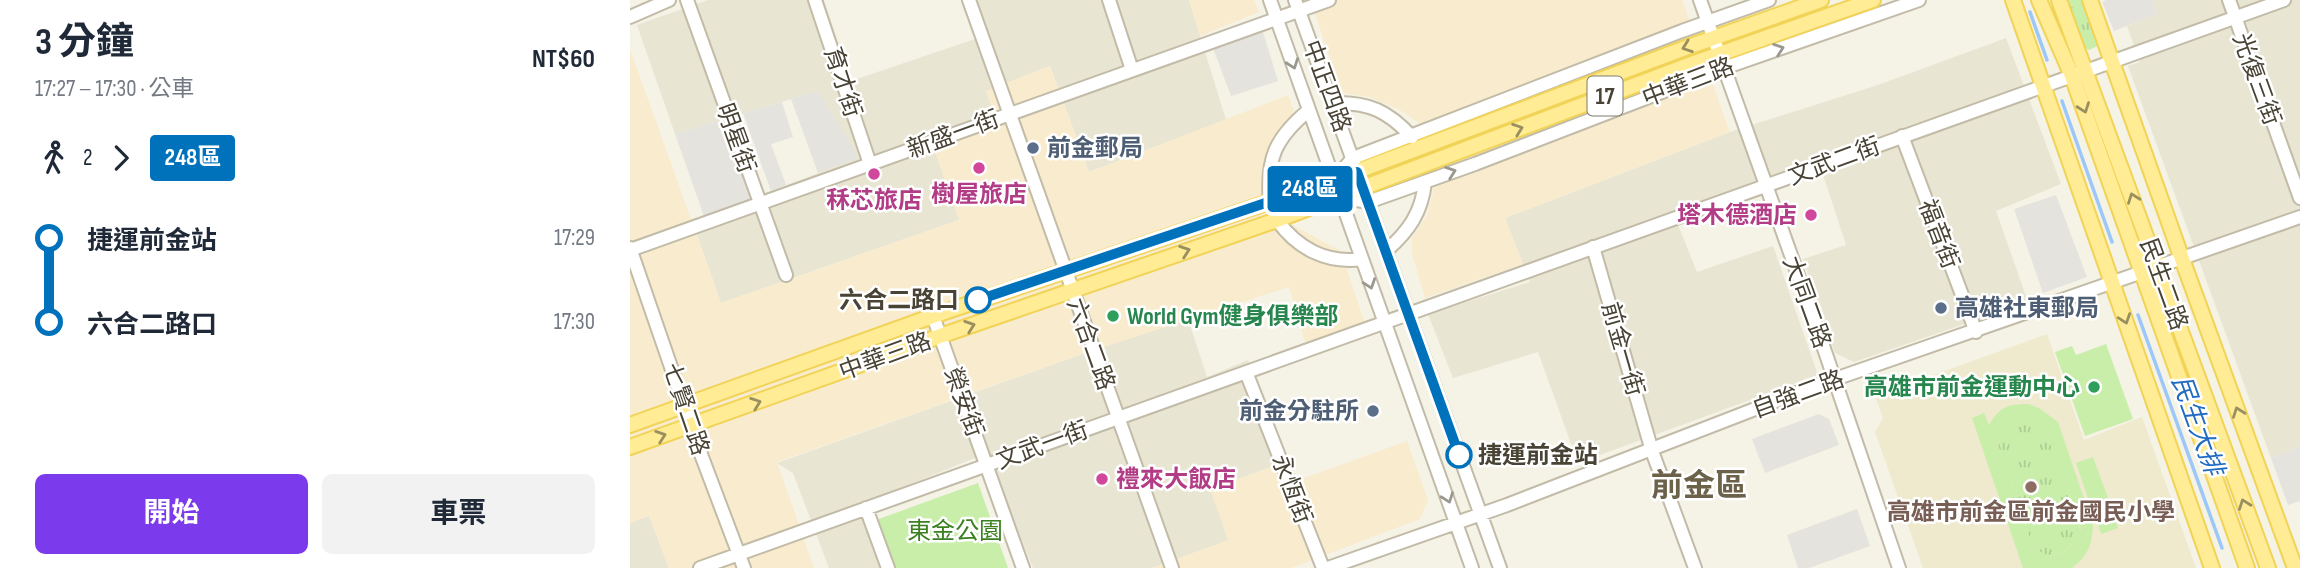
<!DOCTYPE html>
<html lang="zh-TW">
<meta charset="utf-8">
<style>
body{margin:0;font-family:"Sofia Sans Condensed","Noto Sans TC",sans-serif;background:#f2f2f3;color:#1f2937;height:100vh;display:flex;flex-direction:column;font-size:26px;white-space:nowrap}
*{box-sizing:border-box;margin:0}
p{font-size:23px;color:#747a83}
.icon{flex:none;width:38px;height:38px;fill:none;stroke:currentColor;stroke-width:2;stroke-linecap:round;stroke-linejoin:round}
.map{position:relative;flex:1;overflow:hidden}
.side{display:flex;flex-direction:column;background:#fff;width:630px}
.side>*{flex:none}
.badge{padding:0 14px;border-radius:5px;font-size:24px;line-height:46px}
.map>.badge{position:absolute;translate:-50% -50%;box-shadow:0 0 0 4px #fff}
.legs{display:flex;align-items:center;gap:10px;height:77px;padding:0 35px;font-size:23px}
.legs p{margin-inline-start:auto}
.summary{display:flex;align-items:center;justify-content:space-between;height:119px;padding:0 35px}
h1{font-size:38px;font-weight:700;line-height:52px}
.primary-button{display:flex;gap:14px;margin-top:auto;padding:14px 35px}
.primary-button a{flex:1;height:80px;border-radius:10px;background:#7c3aed;color:#fff;font-size:28px;font-weight:700;line-height:80px;text-align:center}
.primary-button a+a{background:#f2f2f3;color:#1f2937}
ul{padding:0 35px;list-style:none}
li{display:flex;align-items:center;gap:24px;height:84px;font-size:26px}
li i{display:grid;place-items:center;width:10px;height:100%;margin:0 9px;background:currentColor}
li i::after{content:'';width:18px;height:18px;margin:-9px;border:5px solid;border-radius:50%;background:#fff}
li p{margin-inline-start:auto}
li:first-child i{background:linear-gradient(#0000 50%,currentColor 0)}
li:last-child i{background:linear-gradient(currentColor 50%,#0000 0)}
main{display:flex;flex:1;min-height:0}
.map>svg:first-child{display:block}
.residential{fill:#e9e5d3}
.commercial{fill:#f9ecce}
.education{fill:#efeace}
.grass{fill:url(#grass-tufts)}
.park{fill:#c8eeaa;fill-rule:evenodd}
.parking{fill:#e5e3de}
.lines{fill:none;stroke-linecap:round;stroke-linejoin:round}
.stream{stroke:#9bc8f8;stroke-width:3.5}
.minor-casing{stroke:#c1bba7;stroke-width:16}
.major-casing{stroke:#f1d358;stroke-width:18}
.minor{stroke:#fff;stroke-width:12}
.major{stroke:#ffec94;stroke-width:14}
.oneway{stroke:#9a8f5f}
.oneway2{stroke:#9a988f}
.line-1-casing{stroke:#fff;stroke-width:16}
.line-1{stroke:#0072bc;stroke-width:10}
.service-dot{fill:#5c6f8a;stroke:#fff;stroke-width:2.5}
.hotel-dot{fill:#d1479c;stroke:#fff;stroke-width:2.5}
.stop-1-dot{fill:#fff;stroke:#0072bc;stroke-width:3.5}
.leisure-dot{fill:#2e9e5b;stroke:#fff;stroke-width:2.5}
.education-dot{fill:#8d6e63;stroke:#fff;stroke-width:2.5}
.labels{text-anchor:middle;stroke-width:5;stroke-linejoin:round;paint-order:stroke}
.shield{fill:#fff;stroke:#7f7b71;stroke-width:2}
.shield-label{font-size:23px;font-weight:bold;fill:#484334}
.street-label{font-size:24px;fill:#484334;stroke:#fff}
.service-label{font-size:24px;font-weight:bold;fill:#4e5e75;stroke:#fff;text-anchor:start}
.hotel-label{font-size:24px;font-weight:bold;fill:#b23c85;stroke:#fff}
.stop-label{font-size:24px;font-weight:bold;fill:#484334;stroke:#fff;text-anchor:end}
.leisure-label{font-size:24px;font-weight:bold;fill:#27864d;stroke:#fff;text-anchor:start}
.education-label{font-size:24px;font-weight:bold;fill:#785e54;stroke:#fff}
.park-label{font-size:24px;fill:#3b8121;stroke:#fff}
.water-label{font-size:26px;font-style:italic;fill:#216cc0;stroke:#fff}
.district-label{font-size:32px;font-weight:bold;fill:#6c624a;stroke:#fff}
</style>
<main>
<section class="side">
<div class="summary"><div><h1>3 分鐘</h1><p>17:27 – 17:30 · 公車</p></div><b>NT$60</b></div>
<div class="legs"><svg class="icon" aria-label="walk" viewBox="0 0 24 24"><circle cx="13" cy="4" r="2"/><path d="M13 8l-2 6 4 7M11 14l-3 7M7 12l3-4h3l4 4"/></svg>2<svg class="icon" aria-label="forward" viewBox="0 0 24 24"><path d="M9 5l7 7-7 7"/></svg><b class="badge" style="background:#0072bc;color:#fff">248區</b></div>
<ul>
<li><i style="color:#0072bc"></i><b>捷運前金站</b><p>17:29</p></li>
<li><i style="color:#0072bc"></i><b>六合二路口</b><p>17:30</p></li>
</ul>
<div class="primary-button"><a>開始</a><a>車票</a></div>
</section>
<div class="map">
<svg width="1670" height="568" viewBox="0 0 1670 568">
<defs>
<pattern id="grass-tufts" width="24" height="20" patternUnits="userSpaceOnUse" patternTransform="scale(1.75)"><rect width="24" height="20" fill="#c8eeaa"/><path d="M3 7l-1-3M5 7V3M7 7l1-3M15 17l-1-3M17 17v-4M19 17l1-3" fill="none" stroke="#adcd93"/></pattern>
</defs>
<rect width="100%" height="100%" fill="#f5f2e6"/>
<path class="residential" d="M78 0H194L221 81 357 35 345 0H559L596 120 459 172 420 66 357 91 369 125 329 220 91 303 62 221 228 158 188 91 45 134 7 25Z
M1523 0H1670V446L1641 458 1498 66 1510 62 1497 26 1527 14Z
M1376 38 1431 184 1366 211 1398 302 1224 362 1205 353 1173 259 1216 245 1189 162 1044 215 1067 272 1143 246 1188 375 948 463 908 352 823 378 798 314 900 282 875 218 1100 132 1251 84Z
M558 319 577 377 618 360 658 461 580 489 599 540 522 568H403L357 453 229 505 252 568H199L163 473 147 463 455 353Z
M19 516 39 568H0V523Z"/>
<path class="commercial" d="M559 0H624L629 12 570 36Z
M680 0H1052L1100 132 875 218 893 264 795 298 782 254V238L797 215 803 193 792 125 768 109 739 97 712 93Z
M0 49 91 303 329 220 304 149 368 125 356 91 420 66 459 172 658 95 665 114 661 133 647 164 649 194 664 226 711 251 736 327 676 345 659 287 455 353 147 462 184 568H39L19 516 0 523Z
M777 441 798 500 790 519 661 568H522L598 540 580 489 658 461 666 481Z"/>
<path class="education" d="M1417 334 1454 440 1512 417 1566 568H1293L1245 432 1253 418 1245 396Z"/>
<path class="grass" d="M1437 0H1454L1470 45 1459 50 1454 47Z
M1391 417 1401 420 1415 428 1451 531C1438 552 1425 567 1402 545L1368 445C1370 430 1375 419 1391 417Z"/>
<path class="park" d="M1476 344 1503 419 1455 436 1425 352 1442 346 1446 355Z
M1398 404 1409 408 1428 422 1463 525C1462 545 1458 556 1442 568H1393L1342 418 1354 413 1359 425C1369 407 1378 404 1398 404ZM1391 417 1401 420 1415 429 1451 530C1439 552 1425 567 1402 545L1368 445C1370 430 1375 419 1391 417Z
M1463 457 1479 501 1461 507 1446 463Z
M348 483 378 568H263L246 520Z
M1480 506 1488 528 1471 534 1464 512Z"/>
<path class="parking" d="M1476 0H1523L1527 14 1484 31 1472 2Z
M633 32 648 81 601 96 583 48Z
M188 91 229 158 188 173 161 99Z
M152 102 163 137 141 144 156 185 141 191 113 113Z
M94 119 120 199 74 216 45 134Z
M1426 195 1457 277 1413 293 1384 209Z
M1189 414 1199 419 1209 445 1135 473 1122 439Z
M1670 446V501L1658 505 1641 458Z
M1227 509 1240 546 1179 568H1168L1157 535Z"/>
<g class="lines">
<path class="stream" d="M1400 12 1417 60
M1432 101 1482 242
M1508 315 1592 548"/>
<defs>
<path id="minor" d="M57 0 156 275
M185 0 240 164
M339 0 542 568
M479 0 502 70
M640 0 842 568
M665 0 870 568
M1070 0 1188 331 1269 568
M1599 0 1670 198
M0 17 39 0
M703 103C739 102 758 111 782 137
M1272 136 1346 332
M704 180 723 158 1052 31 1139 0
M710 197 738 202 845 164 1094 68 1289 0
M640 203C636 159 645 138 679 110
M647 220C667 248 696 264 732 259
M963 247 1022 451 1065 568
M0 248 72 457 114 568
M0 250 699 0
M756 251C779 231 792 212 795 182
M303 316 393 568
M616 372 693 568
M236 508 258 568
M70 568 1654 0
M698 568 877 505 1182 387 1670 217"/>
<path id="major" d="M1383 0 1582 568
M1409 0 1442 76 1617 568
M1429 0 1638 568
M1460 0 1552 259 1665 568
M0 425 303 316 704 180 1058 47 1191 0
M0 447 310 336 647 220 1064 63 1243 0"/>
</defs>
<use href="#minor" class="minor-casing"/>
<use href="#major" class="major-casing"/>
<use href="#minor" class="minor"/>
<use href="#major" class="major"/>
</g>
<defs><path id="oneway-chevron" d="M-2-3.5L2.5 0L-2 3.5" fill="none" stroke-width="1.6" stroke-linecap="round" stroke-linejoin="round" transform="scale(1.75)"/></defs>
<g class="oneway">
<use href="#oneway-chevron" transform="translate(1057 47) rotate(160)"/>
<use href="#oneway-chevron" transform="translate(1454 108) rotate(70)"/>
<use href="#oneway-chevron" transform="translate(888 129) rotate(-20)"/>
<use href="#oneway-chevron" transform="translate(1503 198) rotate(-110)"/>
<use href="#oneway-chevron" transform="translate(555 251) rotate(-19)"/>
<use href="#oneway-chevron" transform="translate(1495 319) rotate(71)"/>
<use href="#oneway-chevron" transform="translate(340 326) rotate(-19)"/>
<use href="#oneway-chevron" transform="translate(126 403) rotate(-20)"/>
<use href="#oneway-chevron" transform="translate(1608 412) rotate(-110)"/>
<use href="#oneway-chevron" transform="translate(31 436) rotate(-19)"/>
<use href="#oneway-chevron" transform="translate(1614 504) rotate(-110)"/>
</g>
<g class="oneway2">
<use href="#oneway-chevron" transform="translate(1149 49) rotate(-19)"/>
<use href="#oneway-chevron" transform="translate(663 64) rotate(70)"/>
<use href="#oneway-chevron" transform="translate(821 172) rotate(-19)"/>
<use href="#oneway-chevron" transform="translate(740 284) rotate(71)"/>
<use href="#oneway-chevron" transform="translate(818 498) rotate(70)"/>
</g>
<g class="lines">
<defs>
<path id="line-1" d="M348 300 727 172 829 455"/>
</defs>
<use href="#line-1" class="line-1-casing"/>
<use href="#line-1" class="line-1"/>
</g>
<g class="service-dot">
<circle cx="403" cy="148" r="7"/>
<circle cx="1311" cy="308" r="7"/>
<circle cx="743" cy="411" r="7"/>
</g>
<g class="hotel-dot">
<circle cx="349" cy="168" r="7"/>
<circle cx="244" cy="174" r="7"/>
<circle cx="1181" cy="215" r="7"/>
<circle cx="472" cy="479" r="7"/>
</g>
<g class="stop-1-dot">
<circle cx="348" cy="300" r="12"/>
<circle cx="829" cy="455" r="12"/>
</g>
<g class="leisure-dot">
<circle cx="483" cy="316" r="7"/>
<circle cx="1464" cy="387" r="7"/>
</g>
<circle class="education-dot" cx="1401" cy="487" r="7"/>
<g class="labels">
<rect class="shield" x="957.5" y="76.5" width="35" height="39" rx="5"/>
<g class="shield-label">
<text x="975" y="104">17</text>
</g>
<g class="street-label">
<text transform="translate(1627 79) rotate(70)" y="8">光復三街</text>
<text transform="translate(213 82) rotate(72)" y="8">育才街</text>
<text transform="translate(1058 82) rotate(-21)" y="8">中華三路</text>
<text transform="translate(697 86) rotate(70)" y="8">中正四路</text>
<text transform="translate(323 134) rotate(-20)" y="8">新盛一街</text>
<text transform="translate(106 138) rotate(70)" y="8">明星街</text>
<text transform="translate(1204 161) rotate(-20)" y="8">文武二街</text>
<text transform="translate(1309 234) rotate(69)" y="8">福音街</text>
<text transform="translate(1534 284) rotate(70)" y="8">民生二路</text>
<text transform="translate(1177 302) rotate(70)" y="8">大同二路</text>
<text transform="translate(461 344) rotate(70)" y="8">六合二路</text>
<text transform="translate(993 349) rotate(74)" y="8">前金一街</text>
<text transform="translate(255 356) rotate(-20)" y="8">中華三路</text>
<text transform="translate(1168 394) rotate(-20)" y="8">自強二路</text>
<text transform="translate(334 402) rotate(70)" y="8">榮安街</text>
<text transform="translate(56 409) rotate(71)" y="8">七賢二路</text>
<text transform="translate(412 445) rotate(-20)" y="8">文武一街</text>
<text transform="translate(662 489) rotate(69)" y="8">永恆街</text>
</g>
<g class="service-label">
<text x="417" y="156">前金郵局</text>
<text x="1325" y="316">高雄社東郵局</text>
<text x="729" y="419" text-anchor="end">前金分駐所</text>
</g>
<g class="hotel-label">
<text x="349" y="202">樹屋旅店</text>
<text x="244" y="208">秝芯旅店</text>
<text x="1167" y="223" text-anchor="end">塔木德酒店</text>
<text x="486" y="487" text-anchor="start">禮來大飯店</text>
</g>
<g class="stop-label">
<text x="329" y="308">六合二路口</text>
<text x="848" y="463" text-anchor="start">捷運前金站</text>
</g>
<g class="leisure-label">
<text x="497" y="324">World Gym健身俱樂部</text>
<text x="1450" y="395" text-anchor="end">高雄市前金運動中心</text>
</g>
<g class="education-label">
<text x="1401" y="520">高雄市前金區前金國民小學</text>
</g>
<g class="park-label">
<text x="325" y="539">東金公園</text>
</g>
<g class="water-label">
<text transform="translate(1568 425) rotate(70)" y="9">民生大排</text>
</g>
<g class="district-label">
<text x="1069" y="496">前金區</text>
</g>
</g>
</svg>
<b class="badge" style="left:680px;top:189px;background:#0072bc;color:#fff">248區</b>
</div>
</main>
